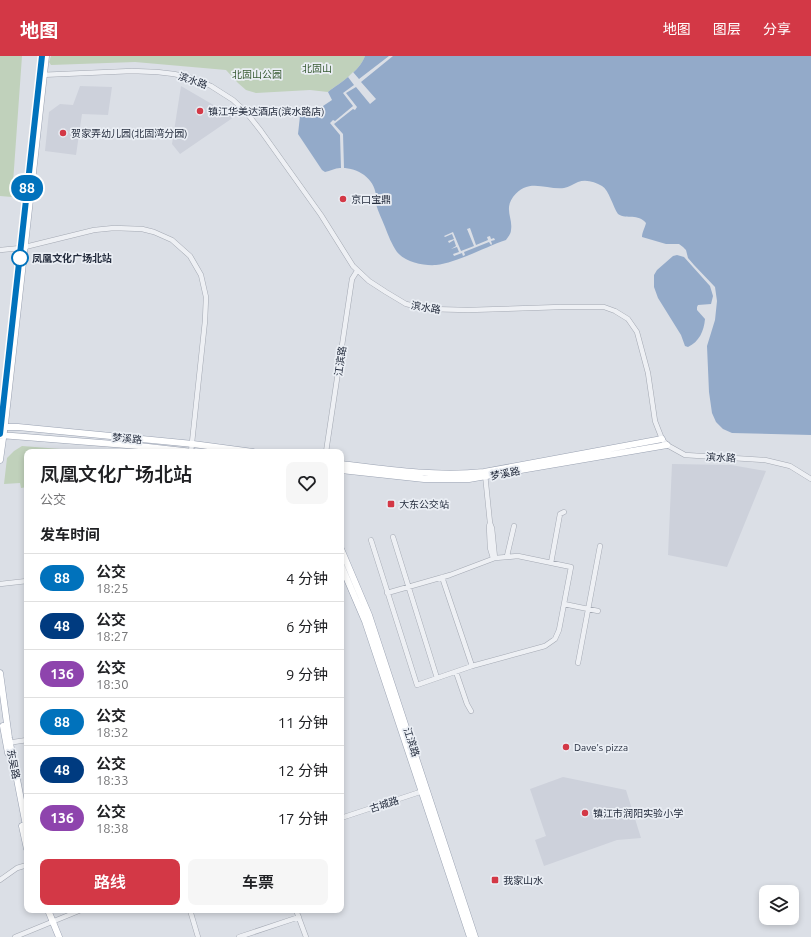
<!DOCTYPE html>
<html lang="zh">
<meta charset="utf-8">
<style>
body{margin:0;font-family:Ubuntu,"Noto Sans SC",sans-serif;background:#f6f6f6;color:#202124;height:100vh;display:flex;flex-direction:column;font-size:15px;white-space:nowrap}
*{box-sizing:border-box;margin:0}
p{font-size:13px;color:#757577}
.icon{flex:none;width:22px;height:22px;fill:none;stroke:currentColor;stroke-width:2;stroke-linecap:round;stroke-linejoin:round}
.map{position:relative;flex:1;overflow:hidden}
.panel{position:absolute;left:24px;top:393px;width:320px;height:464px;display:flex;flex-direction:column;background:#fff;border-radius:8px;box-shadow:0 2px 6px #0003}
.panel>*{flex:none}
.badge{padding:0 8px;border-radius:13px;font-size:14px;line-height:26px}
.tools{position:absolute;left:759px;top:829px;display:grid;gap:8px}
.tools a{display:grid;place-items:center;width:40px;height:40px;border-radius:8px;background:#fff;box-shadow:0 2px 6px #0003;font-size:20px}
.map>.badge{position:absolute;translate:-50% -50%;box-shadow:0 0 0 2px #fff}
h2{padding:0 16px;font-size:15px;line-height:36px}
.round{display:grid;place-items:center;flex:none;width:42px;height:42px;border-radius:8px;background:#f6f6f6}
.summary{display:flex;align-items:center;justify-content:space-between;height:68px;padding:0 16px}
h1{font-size:19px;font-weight:600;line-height:30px}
.cta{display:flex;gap:8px;margin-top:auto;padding:8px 16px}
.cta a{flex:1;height:46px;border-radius:8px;background:#d33846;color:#fff;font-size:16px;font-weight:600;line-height:46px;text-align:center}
.cta a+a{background:#f6f6f6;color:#202124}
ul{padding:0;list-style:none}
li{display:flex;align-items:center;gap:12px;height:48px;padding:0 16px;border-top:1px solid #e0e0e0}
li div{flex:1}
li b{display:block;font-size:15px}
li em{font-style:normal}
li .badge{min-width:44px;font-weight:700;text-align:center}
header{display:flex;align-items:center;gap:24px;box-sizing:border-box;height:56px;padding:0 20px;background:#d33846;color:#fff}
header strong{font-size:19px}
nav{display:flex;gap:22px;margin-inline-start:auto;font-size:14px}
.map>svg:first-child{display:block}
.built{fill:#cdd1db}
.green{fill:#c0d1bb}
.water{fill:#93aac9}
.pier{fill:#dbdfe6}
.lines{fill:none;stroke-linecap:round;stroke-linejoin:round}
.minor-casing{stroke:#a4a9b3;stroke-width:5.5}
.major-casing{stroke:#9aa2b2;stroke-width:7}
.minor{stroke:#eef0f4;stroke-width:4.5}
.major{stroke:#fff;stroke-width:6}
.line-casing{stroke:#fff;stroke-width:9}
.line{stroke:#0072bc;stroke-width:6}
.poi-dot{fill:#d33846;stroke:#eaeef4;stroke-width:1.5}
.stop-dot{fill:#fff;stroke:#0072bc;stroke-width:2}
.labels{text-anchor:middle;stroke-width:3.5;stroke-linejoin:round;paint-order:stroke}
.park-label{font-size:10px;fill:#365931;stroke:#eaeef4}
.street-label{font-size:10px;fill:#242c3d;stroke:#eaeef4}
.poi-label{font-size:10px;fill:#242c3d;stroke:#eaeef4;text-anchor:start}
.stop-label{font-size:10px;font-weight:bold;fill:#242c3d;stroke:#eaeef4;text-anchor:start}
</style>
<header>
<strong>地图</strong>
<nav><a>地图</a><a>图层</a><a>分享</a></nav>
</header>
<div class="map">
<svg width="811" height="881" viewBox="0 0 811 881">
<rect width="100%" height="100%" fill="#dbdfe6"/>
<path class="built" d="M80 30 112 31 108 59 82 58 76 99 45 95 49 56 60 48 73 49Z
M181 30 234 61 180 98 172 88Z
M672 408 731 409 766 415 727 511 668 499Z
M563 721 626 734 641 782 617 784 544 810 535 784 546 780 530 733Z"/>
<path class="green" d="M0 0H22L12 141 0 140Z
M51 0H365C359 16 341 26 328 36L310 34 256 37 246 34 238 27 226 14 135 6 51 9 49 6Z
M22 390 74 394V396H27V431L21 432 20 427 4 428 7 402 14 395Z"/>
<path class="water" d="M365 0H811V379L732 377 723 373 716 366 712 357 709 336 707 290 715 264 717 245 715 231 694 209 688 202 686 194 683 191 679 188H666L642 181C642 176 645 172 646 167 638 157 627 164 618 158 613 151 609 134 602 130 595 126 586 123 578 126 573 128 569 131 564 132 546 134 528 121 513 141 504 154 513 162 511 174 511 178 508 181 506 184 485 191 456 207 436 209 424 210 405 206 397 196 392 189 388 179 385 171 382 163 378 156 376 148 375 145 376 142 376 139 374 121 356 111 340 112 335 112 330 115 325 116L322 114 298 78 300 60 303 56 307 55 314 56 332 44 328 36C341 26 359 16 365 0Z
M677 199 684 201 710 230 713 240 711 248 698 249 697 251V254L705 263C704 275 699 286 688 291L685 290 681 279 658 242 654 231V219L657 214 673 200Z"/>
<path class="pier" d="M389 0H393L361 26 376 43 370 48 356 31 346 37 357 51 355 54 353 53 334 68 343 78 344 112H341L340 79 330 67 333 64 335 65 353 50 343 37 354 29 348 21 353 16 359 23Z
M470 172 476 189 488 184 487 181 490 180 491 183 494 182 495 184 491 185 492 188 491 189 489 186 464 196 465 199 463 200 462 197 454 200 453 198 459 196 457 191 451 193 456 190 454 184 449 187 448 185 454 183 452 178 445 181 444 180 453 176 461 195 474 190 467 173Z"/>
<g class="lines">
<defs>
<path id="minor" d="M40 19 132 15 157 16 174 18 192 22 211 30 233 44 246 56 261 75 321 159 353 210 369 225 386 236 406 248 429 253 468 254 561 251H604L615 255 628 263 637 276 648 317 655 365 662 383 667 389 685 399 765 404 790 410 811 423
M0 194 21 192 94 174 114 172 142 173 154 176 172 184 190 200 201 219 206 241 205 265 191 396
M326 396 352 223 357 215
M485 418 490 467 489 470 490 492 493 502
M490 467 492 472 495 502
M393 481 437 622
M371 484 417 629 472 610 442 521
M507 500 514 470
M551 507 560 458 564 456
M0 528 27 525
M387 537 450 519 495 502 518 500 571 511 559 574 555 583 545 590 472 610
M564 548 598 555
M578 607 600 490
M456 616 467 648 471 655
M7 687 27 684
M341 762 423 735
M0 824 17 812 27 809
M190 854 198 881
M296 854 306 881
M15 881 81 854
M239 881 299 861"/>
<path id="major" d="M0 371H18L193 388 253 396
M0 379 139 390 193 396
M0 404 5 368 46 0
M341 408C389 414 436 421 484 416L662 383
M341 414 424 423H469L667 389
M341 493 369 559 475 881
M341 509 365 565 470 881
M0 617 9 682 27 775
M3 670 8 697
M22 770 27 793
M48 854 59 881"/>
</defs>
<use href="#minor" class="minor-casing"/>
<use href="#major" class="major-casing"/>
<use href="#minor" class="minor"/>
<use href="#major" class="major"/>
</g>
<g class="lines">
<defs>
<path id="line" d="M0 378 42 0"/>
</defs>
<use href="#line" class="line-casing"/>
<use href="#line" class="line"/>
</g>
<g class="poi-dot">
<circle cx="200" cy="55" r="4"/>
<circle cx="63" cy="77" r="4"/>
<circle cx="343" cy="143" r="4"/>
<rect x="387" y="444" width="8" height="8" rx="2"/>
<circle cx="566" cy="691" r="4"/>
<circle cx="585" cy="757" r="4"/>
<rect x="491" y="820" width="8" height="8" rx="2"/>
</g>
<circle class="stop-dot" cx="20" cy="202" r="8"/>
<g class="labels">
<g class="park-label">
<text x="317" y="16">北固山</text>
<text x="257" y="22">北固山公园</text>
</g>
<g class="street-label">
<text transform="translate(193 24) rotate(19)" y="4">滨水路</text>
<text transform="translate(426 251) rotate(9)" y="4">滨水路</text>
<text transform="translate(340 305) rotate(-82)" y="4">江滨路</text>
<text transform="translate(127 382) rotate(5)" y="4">梦溪路</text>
<text transform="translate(721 401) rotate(3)" y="4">滨水路</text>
<text transform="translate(505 417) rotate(-11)" y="4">梦溪路</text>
<text transform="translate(412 686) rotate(72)" y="4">江滨路</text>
<text transform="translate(14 708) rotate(79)" y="4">东吴路</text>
<text transform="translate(384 748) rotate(-18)" y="4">古城路</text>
</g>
<g class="poi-label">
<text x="208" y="59">镇江华美达酒店(滨水路店)</text>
<text x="71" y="81">贺家弄幼儿园(北固湾分园)</text>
<text x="351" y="147">京口宝鼎</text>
<text x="399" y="452">大东公交站</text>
<text x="574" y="695">Dave's pizza</text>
<text x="593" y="761">镇江市润阳实验小学</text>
<text x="503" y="828">我家山水</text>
</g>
<g class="stop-label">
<text x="32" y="206">凤凰文化广场北站</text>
</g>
</g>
</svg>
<div class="tools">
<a><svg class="icon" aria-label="layers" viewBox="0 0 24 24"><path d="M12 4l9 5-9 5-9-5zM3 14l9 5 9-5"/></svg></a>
</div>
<b class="badge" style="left:27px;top:132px;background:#0072bc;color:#fff">88</b>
<section class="panel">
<div class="summary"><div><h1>凤凰文化广场北站</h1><p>公交</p></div><a class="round"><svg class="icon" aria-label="heart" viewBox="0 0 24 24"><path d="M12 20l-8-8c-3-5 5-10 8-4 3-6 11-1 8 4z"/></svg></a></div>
<h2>发车时间</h2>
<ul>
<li><span class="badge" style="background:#0072bc;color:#fff">88</span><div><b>公交</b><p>18:25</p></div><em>4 分钟</em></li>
<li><span class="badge" style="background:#003b80;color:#fff">48</span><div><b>公交</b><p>18:27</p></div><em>6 分钟</em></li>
<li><span class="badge" style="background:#8e44ad;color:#fff">136</span><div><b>公交</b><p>18:30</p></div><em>9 分钟</em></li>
<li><span class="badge" style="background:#0072bc;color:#fff">88</span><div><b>公交</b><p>18:32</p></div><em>11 分钟</em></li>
<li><span class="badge" style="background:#003b80;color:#fff">48</span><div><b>公交</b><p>18:33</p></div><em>12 分钟</em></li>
<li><span class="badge" style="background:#8e44ad;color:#fff">136</span><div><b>公交</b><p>18:38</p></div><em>17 分钟</em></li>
</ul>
<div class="cta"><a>路线</a><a>车票</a></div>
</section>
</div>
